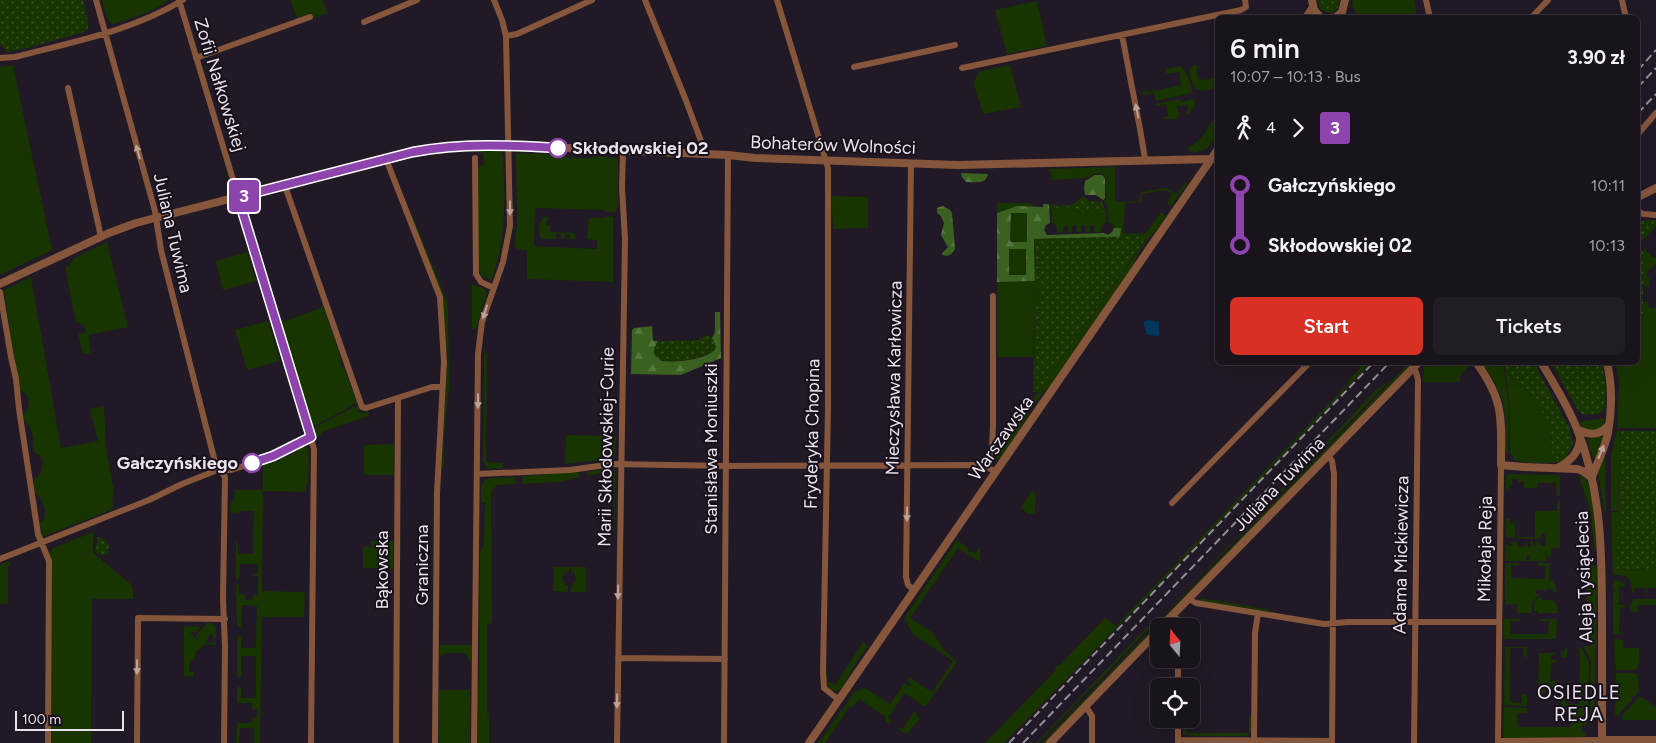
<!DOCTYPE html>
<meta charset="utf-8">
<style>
body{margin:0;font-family:Figtree,sans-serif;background:#221c25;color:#f1f3f6;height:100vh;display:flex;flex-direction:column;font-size:19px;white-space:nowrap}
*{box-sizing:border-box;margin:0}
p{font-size:16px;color:#9f9ea3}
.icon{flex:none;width:28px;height:28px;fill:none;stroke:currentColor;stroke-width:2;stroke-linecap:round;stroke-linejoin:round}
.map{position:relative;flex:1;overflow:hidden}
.sheet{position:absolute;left:1215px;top:15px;width:425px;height:350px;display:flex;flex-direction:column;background:#19131c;border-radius:8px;box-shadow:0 5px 20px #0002,0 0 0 1px #37323b}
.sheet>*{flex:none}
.badge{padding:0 10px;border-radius:4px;font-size:18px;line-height:32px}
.needle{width:32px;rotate:342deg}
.controls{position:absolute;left:1150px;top:618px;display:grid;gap:10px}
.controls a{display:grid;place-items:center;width:50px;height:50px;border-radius:8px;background:#19131c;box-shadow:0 5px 20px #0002,0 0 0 1px #37323b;font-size:25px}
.scale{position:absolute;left:15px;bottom:12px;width:109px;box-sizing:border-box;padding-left:5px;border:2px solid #e8e2eb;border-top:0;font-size:14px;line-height:18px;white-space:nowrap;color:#e8e2eb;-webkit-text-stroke:4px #18101b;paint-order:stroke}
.map>.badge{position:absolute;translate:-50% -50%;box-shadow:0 0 0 2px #fff}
.legs{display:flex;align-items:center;gap:8px;height:55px;padding:0 15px;font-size:16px}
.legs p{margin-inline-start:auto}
.headline{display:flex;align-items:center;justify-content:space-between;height:85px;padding:0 15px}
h1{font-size:28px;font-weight:600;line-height:38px}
.primary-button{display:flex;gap:10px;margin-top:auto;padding:10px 15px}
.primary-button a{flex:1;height:58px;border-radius:8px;background:#d93025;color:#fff;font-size:20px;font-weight:600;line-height:58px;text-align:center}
.primary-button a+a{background:#221c25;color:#f1f3f6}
ul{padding:0 15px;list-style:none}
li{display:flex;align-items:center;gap:18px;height:60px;font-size:19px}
li i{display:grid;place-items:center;width:8px;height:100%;margin:0 6px;background:currentColor}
li i::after{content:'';width:12px;height:12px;margin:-6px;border:4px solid;border-radius:50%;background:#19131c}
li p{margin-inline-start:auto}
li:first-child i{background:linear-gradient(#0000 50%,currentColor 0)}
li:last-child i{background:linear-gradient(currentColor 50%,#0000 0)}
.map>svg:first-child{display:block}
.grass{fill:#183401}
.forest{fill:url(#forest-firs);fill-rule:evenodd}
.park{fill:url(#park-dots)}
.water{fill:#01375c}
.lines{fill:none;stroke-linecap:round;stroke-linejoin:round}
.minor{stroke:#85563c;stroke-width:6}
.tertiary{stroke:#85563c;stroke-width:8}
.rail{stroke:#958e98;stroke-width:2;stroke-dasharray:8 4;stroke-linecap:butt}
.oneway{fill:#bba39c}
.line-1-casing{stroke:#fff;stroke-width:11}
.line-1{stroke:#8e44ad;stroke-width:8}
.stop-1-dot{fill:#fff;stroke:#8e44ad;stroke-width:2.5}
.labels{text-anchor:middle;stroke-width:4;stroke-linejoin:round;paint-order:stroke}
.street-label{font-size:18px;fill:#e8e2eb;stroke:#18101b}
.stop-label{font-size:18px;font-weight:bold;fill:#e8e2eb;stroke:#18101b;text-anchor:start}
.neighbourhood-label{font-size:19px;letter-spacing:1px;fill:#e8e2eb;stroke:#18101b}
</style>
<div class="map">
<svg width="1656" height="743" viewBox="0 0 1656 743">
<defs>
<pattern id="forest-firs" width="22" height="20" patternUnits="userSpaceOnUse" patternTransform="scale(1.25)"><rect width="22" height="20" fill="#3a611f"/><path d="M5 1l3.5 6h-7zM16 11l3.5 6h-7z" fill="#567740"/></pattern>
<pattern id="park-dots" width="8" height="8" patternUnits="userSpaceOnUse" patternTransform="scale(1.25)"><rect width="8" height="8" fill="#183401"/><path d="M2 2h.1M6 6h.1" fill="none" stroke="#3a5126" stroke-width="1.8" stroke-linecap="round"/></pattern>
</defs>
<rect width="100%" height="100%" fill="#211925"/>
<path class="grass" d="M102 0H169C153 12 131 19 112 24L107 18Z
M290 0H322L328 13 313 18 311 13 297 18Z
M1353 0H1414L1417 17H1359L1352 7Z
M1037 1 1047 46 1007 54 995 10Z
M13 65 52 250 0 275V67Z
M1010 65 1021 107 983 114 973 82 980 71Z
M1195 65 1201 67 1196 68 1199 80 1206 79V80L1217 77V88L1204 91 1196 89 1190 78 1189 69Z
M1180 66C1186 69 1193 87 1192 93L1156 101 1154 93 1143 95 1142 92 1148 91 1149 92 1181 85 1179 72 1166 74 1165 69Z
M1179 99 1182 102 1195 99C1196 106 1192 110 1188 115L1186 113 1188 109 1187 105 1178 106 1177 109 1179 113 1178 119H1164L1163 117 1168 116 1166 104 1155 106V104Z
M1214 119C1221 134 1216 137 1207 149L1194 153 1193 151H1189L1188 147C1201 143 1206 129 1214 119Z
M478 150 499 151 503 154C505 199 507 236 492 279L490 280 485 277 484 279 478 269 477 170 480 166 484 164 483 153H477Z
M516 153 565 155 568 158H591L596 156 616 158 618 161V207L615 212H607L604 210 535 208 534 246 597 249V240L587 239 589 218H606L607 216 613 217V279L615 282 527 279V251L514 248 517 222Z
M1115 167V202L1140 201 1141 192 1165 188 1177 194 1185 182 1187 184 1171 206 1167 203 1172 194 1165 190 1142 194V202L1125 203 1123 234 1146 233 1161 212 1166 216 1153 235 1150 236 1137 256 1133 266 1050 387 1046 389 1029 411V415L1000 459 993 457 995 411 996 452 999 451 1038 392 1148 237H1120L1121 228H1114L1112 224 1108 222V209L1104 201 1107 199 1105 175 1097 173 1085 178 1052 180 1051 172 1048 171 1047 169Z
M831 196 868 197V228L833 229Z
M997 203H1032L1033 207C1023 204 1006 209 997 213Z
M1073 207 1079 212H1106V222L1101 227V232H1094V225H1090V232H1085V225H1081V232H1077L1076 225 1072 226V232H1068V226H1064L1063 232 1057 233V227L1052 222 1051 208Z
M1011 213H1027V243L1010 241Z
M412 215 448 304 449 388 444 435V467H441L448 354 445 343 443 300 410 216Z
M544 217H548L546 225H550V232L575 233V239H570V235L565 234V239H561V234H556V239H543L540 237 538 226Z
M107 242 128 327 88 335 91 353 83 354 78 334 86 332 84 325 76 322 65 267 70 265 74 258Z
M1009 249H1026V275H1009Z
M1645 249 1653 258 1656 256V264L1645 274 1649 278V286H1643V302H1648L1649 308H1655L1656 306V428H1617L1619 384 1616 363 1638 362V317H1643V251Z
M247 252 256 281 223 290 216 261Z
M31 277 61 448 98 441 90 409 104 406 106 448 114 492 112 501 113 507 111 510 42 537 40 523 44 520C47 511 43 498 35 493 33 482 33 480 41 473L43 462 40 456 33 451C33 444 34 437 31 430 29 424 24 422 23 416 30 405 33 398 19 389L4 290Z
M1038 281 1039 301 1035 302 1033 357H997V282Z
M472 284 485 289 487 292 476 329H472Z
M323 305 342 362 340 363 341 366 344 367 357 403 311 428 296 378 298 376 296 372 294 373 281 328 283 326 282 322 321 308V306Z
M268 321 280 361 247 370 235 330Z
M484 353H487L486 462 503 463V468L488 469 483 462Z
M1366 362 1371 363 1148 596 1004 743H985L1055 671 1057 665H1060L1105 618 1116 626 1348 384 1347 382Z
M1427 362 1468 363 1470 366 1461 373 1462 375 1460 376V382H1423L1424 368Z
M1409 363H1414L1046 743H1042Z
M1481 363H1503L1509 406 1508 457C1502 446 1506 430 1505 417 1504 396 1494 379 1481 363Z
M1506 376C1525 388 1544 406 1549 429 1552 440 1550 453 1556 463H1530L1513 460V456L1510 453V406Z
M1390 380 1162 615 1376 390Z
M356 406 358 407 360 413 368 411 369 416 321 432V435L314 436 312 431 317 426Z
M1605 418 1603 427 1597 431 1583 429 1579 422Z
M1617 430 1620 431 1618 511H1611V456Z
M566 435 616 436 615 456 611 459 565 464Z
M1603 436 1595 459H1594L1587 439Z
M394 444V475H364V445Z
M302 447 308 448 309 451 308 486H306V492L263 491 262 591 305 592 304 617H262L260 743H254V728H240L239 743H236L237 723H252L253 718H257V709H252V703H237V687H241V698H256V656H241V677H237V636H241V648H256L257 606 242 605 241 627H237L236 585H239V594L245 595V600H252L253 595H258V576H253V574H258V564H240L239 579 236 578V542H238V554H253L254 511H239V514L230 511 231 501H234L235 490H263V466L258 467 275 460 276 462 279 461 278 459 286 455 287 457 298 451 297 449Z
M1605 453 1606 521V522L1598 472Z
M610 468 614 469 615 472V540L613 475 609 471 588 476 587 472Z
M579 472 580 477 559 482 522 484 523 476Z
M1508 474 1560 475V496H1557L1556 483H1538L1536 490V488H1524V481L1518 482V479H1512V485L1506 491V476Z
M1581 474C1596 486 1596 530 1597 549L1594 547 1591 513 1580 479Z
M515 477 516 484 497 485 491 491 492 623 487 624V714H489V743H475L476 683 479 682 480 552 484 545 485 503 481 502V486L484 481 489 478Z
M1032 491 1036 493 1035 511V513L1028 514 1021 507Z
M1557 500H1560V548H1551V557H1547L1546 554V561H1529L1530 555 1526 556 1528 561H1505L1506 544 1510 546 1513 545 1510 542H1517L1519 547 1526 546 1524 542H1526L1528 547 1532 546 1530 542 1532 541 1534 546H1537L1536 541H1539L1541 546H1546L1545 534H1542L1541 538 1535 539V511H1557Z
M1611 512H1618L1617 569 1656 570V588H1647V594H1646L1645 588H1635L1634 593 1632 592C1631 576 1627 575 1613 575Z
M1506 518 1510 519 1511 524H1514L1515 519V537H1533V539L1506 537Z
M93 532V553L132 585 131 587 133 589V599H92L91 743H51V721L56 720V715L51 714 52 563 49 552 52 551 51 549Z
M957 540 969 549 968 551 970 553 972 551 975 553 980 547V562L958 548 910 618 933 633 943 649 957 662 925 707 905 693 888 718 892 721 890 724 886 721V717L859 699 853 707 850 706 825 743H818L856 690 858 691 865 688 890 704 905 683 910 686 911 684 907 681 909 677 932 692 953 661 913 634 904 618Z
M371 541H393V569L363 568V546L371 547Z
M9 561 11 565 8 566V604H0V565Z
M1505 563H1519V565H1511V578L1545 579V566H1538V563H1550L1549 580 1554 581 1557 591 1553 594V589H1546V591L1536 590V594H1540L1532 602V613H1517V604L1505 605Z
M1590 564 1594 565 1597 570 1595 720H1590L1591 661 1584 648V646H1591V640L1586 635 1587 568Z
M554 567H569V571L564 573 562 579 565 585 568 586V592L553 591Z
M571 567H586V592H571V586L576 581 575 574 571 572Z
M1613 580 1623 582 1625 586 1619 587V605H1625L1626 607 1620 608 1619 631 1625 633 1614 635 1613 630V591H1617V590H1613Z
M1539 597H1541V600H1552L1557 605V613H1538V611H1534V602Z
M1201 598 1271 610 1270 612 1202 601 1200 600Z
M1634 599H1656V605H1638L1637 612H1631L1630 605Z
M1504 619H1520V621H1511L1510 634H1548L1549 621H1540V619H1555L1557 620 1556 639H1504Z
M207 623H211L216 628V639H213V635L210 634 206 643 216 642V645L205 644 195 653V660L189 661V672H194L193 677 184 676V626L201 627 196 632H190L197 640V634Z
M1152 625 1038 743H1036L1147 627Z
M1614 639 1623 640 1624 648H1639C1639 655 1641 665 1636 670H1616Z
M863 642 868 646 854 666 842 688 837 691 831 690 826 683V670L827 669V681L835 685Z
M440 645H473L471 662 464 653H445L439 658Z
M1505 647H1526L1527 648V657H1524L1523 648H1510V702L1522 703V694H1527V706L1504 705Z
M1567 648V657L1561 658V653L1567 648H1581L1589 662 1588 705 1586 706H1561V696H1566V704H1579L1580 649Z
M1539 653H1556L1551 656V661L1556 659V661L1551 664 1550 682 1555 680V685L1553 687H1546V692H1543V694H1538Z
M1616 673H1636L1638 676 1639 692 1635 696 1634 695 1631 697 1632 700 1618 715 1615 716Z
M439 690H470V743H439Z
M1639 697H1642L1656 708V720H1623L1621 717Z
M1504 707 1527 708V713H1517L1518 727H1571V713H1563V708H1586L1588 710V720L1586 725 1582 726V732L1586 733V737L1505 738 1503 737Z
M914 711 920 719 906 734 898 729 900 727 903 729Z
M1249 715 1251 716V732L1247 736H1194L1183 734V719H1186V733H1249Z"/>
<path class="forest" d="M961 173 988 174C986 185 975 182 966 182L962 177Z
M1095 175H1102L1105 178V199L1103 200 1096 195H1085L1084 188 1085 181Z
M1043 204H1049L1050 223 1046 225 1044 230 1047 235 1103 233 1108 235 1112 232 1114 228H1121L1120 237 1034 239 1035 281 997 282V213L1017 206 1043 207ZM1011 213H1027V242H1012L1010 241ZM1009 249H1026V275H1009Z
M943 206 950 210 952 213 955 249C952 255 948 257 943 255L942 253 948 247 941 235 944 223 941 216 937 213V208Z
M715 312H720L721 358 681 375 631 374 632 330 634 328 652 326 653 341H659L657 342 661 361C675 362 694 361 707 355 710 354 713 350 716 347L712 338 715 332Z"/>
<path class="park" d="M0 0H83L89 24 87 31 35 46 8 52 0 44Z
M1318 0H1339L1338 7 1334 12 1327 13 1320 9Z
M1084 196 1089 201 1102 202 1106 212H1079L1073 207 1051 208V204C1057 206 1067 206 1073 204 1078 202 1079 198 1084 196Z
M1656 220V226L1638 245V221Z
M1148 236 1038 392H1033L1035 301H1039L1038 281H1035L1034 239Z
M1638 246 1643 251V317H1638Z
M706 335C712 336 716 343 715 350 706 358 656 370 654 352 654 347 656 344 659 341L699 340Z
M1504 363H1534L1570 429 1573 445 1567 455 1568 458 1556 463C1550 453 1552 440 1549 429 1544 406 1525 388 1506 376Z
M1551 363H1602L1605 379 1606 407 1599 414 1584 415 1579 412Z
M1620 431H1656V570L1617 569Z
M98 537 104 539 109 545 108 553 102 556 95 552Z"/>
<path class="water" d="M1149 320 1159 322V336L1147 335 1143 322Z"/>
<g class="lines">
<path class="minor" d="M96 0 155 211 161 250 215 462 225 477 223 599 225 646 224 743
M179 0 314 449 311 743
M645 0 685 98 701 141 704 154
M777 0 828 168V407L823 672 824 688 839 700
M1426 0 1430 18
M1622 0 1626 18
M1531 18 1548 0
M364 22 417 0
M1122 35 1140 129 1145 159
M506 36 517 34 592 0
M0 58 15 57C72 42 132 31 183 0
M196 58 310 17
M854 67 955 45
M962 68 1241 10 1246 7 1245 0
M68 88 101 237
M1638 134 1656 113
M475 158 476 274 481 282 494 288
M386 159 440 297 444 362 437 493 435 743
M911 163 906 577 908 585 914 590
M285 186 362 407 366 408 432 387H442
M1638 211 1643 214 1656 215
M0 292 11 357 16 379 19 409 38 534 49 561 48 743
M1413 368 1416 372 1418 380 1414 743
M1328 455 1332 461 1334 474 1332 743
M987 465 992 451 993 425V296
M477 474 570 470 613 464 726 466 983 465 996 472
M1172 503 1310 362
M0 559 149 500 182 484 215 471 231 470 263 460 311 437
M1189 599 1196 603 1324 624 1348 622H1499
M1173 615 1177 619 1179 626
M618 658 725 659
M1178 686V659
M1086 707 1092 716V743
M1254 739 1255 633 1258 613
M1178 740 1332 741
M1498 741 1602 740
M1178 742V719
M137 743 138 618 225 619
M396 743 398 398
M474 743 478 354 482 322 503 262 510 226 506 36 502 20 494 0
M617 743 625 239 622 188 623 151
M724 743 728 155
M1498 743 1501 465"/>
<path class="tertiary" d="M1312 0 1314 10 1321 18
M1306 18 1313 7
M1335 18 1342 12 1345 0
M1638 197 1656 188
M0 284 109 233 136 223 413 152 435 148 475 144 728 155 755 158 958 165 1211 159
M1476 362C1505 402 1501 418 1501 465L1523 467 1577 469 1583 471 1592 478
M1541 362C1554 384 1568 406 1577 429 1603 494 1602 561 1602 629 1602 667 1602 705 1602 743
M1578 430C1590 435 1599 436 1608 426
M1559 467C1570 461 1578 454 1580 440
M1592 477C1597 463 1605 448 1608 433 1612 411 1612 385 1607 362
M1162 626 1419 362
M1602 740H1656
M809 743 1218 149
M1050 743 1159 630"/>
<path class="rail" d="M1638 70 1656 50
M1638 87 1656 68
M1638 113 1656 94
M1009 743 1374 362
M1023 743 1390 362"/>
</g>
<defs><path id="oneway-solid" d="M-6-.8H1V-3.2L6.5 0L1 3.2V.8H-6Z" transform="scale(1.25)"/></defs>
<g class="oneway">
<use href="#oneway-solid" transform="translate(1137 111) rotate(-101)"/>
<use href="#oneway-solid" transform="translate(138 152) rotate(-105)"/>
<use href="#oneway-solid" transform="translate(510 208) rotate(90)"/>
<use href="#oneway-solid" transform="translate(485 312) rotate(107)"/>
<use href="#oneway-solid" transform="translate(478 401) rotate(90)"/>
<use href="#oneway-solid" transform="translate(1601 452) rotate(-68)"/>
<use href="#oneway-solid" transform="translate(907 514) rotate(90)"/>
<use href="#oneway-solid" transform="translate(618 592) rotate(91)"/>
<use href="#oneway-solid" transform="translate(137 667) rotate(90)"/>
<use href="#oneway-solid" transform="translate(617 701) rotate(91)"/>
</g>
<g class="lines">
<defs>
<path id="line-1" d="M252 463 273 456 311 437 238 197 413 152C462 143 509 145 558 148"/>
</defs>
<use href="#line-1" class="line-1-casing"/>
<use href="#line-1" class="line-1"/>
</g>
<g class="stop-1-dot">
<circle cx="558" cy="148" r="9"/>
<circle cx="252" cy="463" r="9"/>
</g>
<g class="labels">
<g class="street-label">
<text transform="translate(220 85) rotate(73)" y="6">Zofii Nałkowskiej</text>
<text transform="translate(833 145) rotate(2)" y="6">Bohaterów Wolności</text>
<text transform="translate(173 233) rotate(77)" y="6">Juliana Tuwima</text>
<text transform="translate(894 378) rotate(-89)" y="6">Mieczysława Karłowicza</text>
<text transform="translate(812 434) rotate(-89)" y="6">Fryderyka Chopina</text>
<text transform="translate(1001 438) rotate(-55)" y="6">Warszawska</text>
<text transform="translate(606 447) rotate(-89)" y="6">Marii Skłodowskiej-Curie</text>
<text transform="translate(711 449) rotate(-90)" y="6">Stanisława Moniuszki</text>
<text transform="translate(1279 484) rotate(-46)" y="6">Juliana Tuwima</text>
<text transform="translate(1485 549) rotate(-89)" y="6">Mikołaja Reja</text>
<text transform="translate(1401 555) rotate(-89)" y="6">Adama Mickiewicza</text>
<text transform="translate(422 565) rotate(-90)" y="6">Graniczna</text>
<text transform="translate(382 570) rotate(-90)" y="6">Bąkowska</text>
<text transform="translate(1584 577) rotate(-92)" y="6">Aleja Tysiąclecia</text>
</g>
<g class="stop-label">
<text x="572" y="154">Skłodowskiej 02</text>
<text x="238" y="469" text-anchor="end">Gałczyńskiego</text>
</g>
<g class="neighbourhood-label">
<text x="1579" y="699">OSIEDLE<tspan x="1579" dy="22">REJA</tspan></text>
</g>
</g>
</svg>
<div class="controls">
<a><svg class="needle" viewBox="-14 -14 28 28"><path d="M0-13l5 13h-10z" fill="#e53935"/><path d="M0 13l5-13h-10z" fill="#9f9ea3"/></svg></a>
<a><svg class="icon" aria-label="locate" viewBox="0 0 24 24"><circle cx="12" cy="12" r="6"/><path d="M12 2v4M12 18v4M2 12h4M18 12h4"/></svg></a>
</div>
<div class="scale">100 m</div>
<b class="badge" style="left:244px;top:196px;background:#8e44ad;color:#fff">3</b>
<section class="sheet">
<div class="headline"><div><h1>6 min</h1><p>10:07 – 10:13 · Bus</p></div><b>3.90 zł</b></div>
<div class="legs"><svg class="icon" aria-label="walk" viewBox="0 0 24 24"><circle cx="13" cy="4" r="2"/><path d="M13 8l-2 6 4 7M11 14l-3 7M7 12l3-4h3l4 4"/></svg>4<svg class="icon" aria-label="forward" viewBox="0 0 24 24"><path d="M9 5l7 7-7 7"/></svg><b class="badge" style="background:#8e44ad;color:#fff">3</b></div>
<ul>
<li><i style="color:#8e44ad"></i><b>Gałczyńskiego</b><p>10:11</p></li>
<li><i style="color:#8e44ad"></i><b>Skłodowskiej 02</b><p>10:13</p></li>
</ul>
<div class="primary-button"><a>Start</a><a>Tickets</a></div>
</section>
</div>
